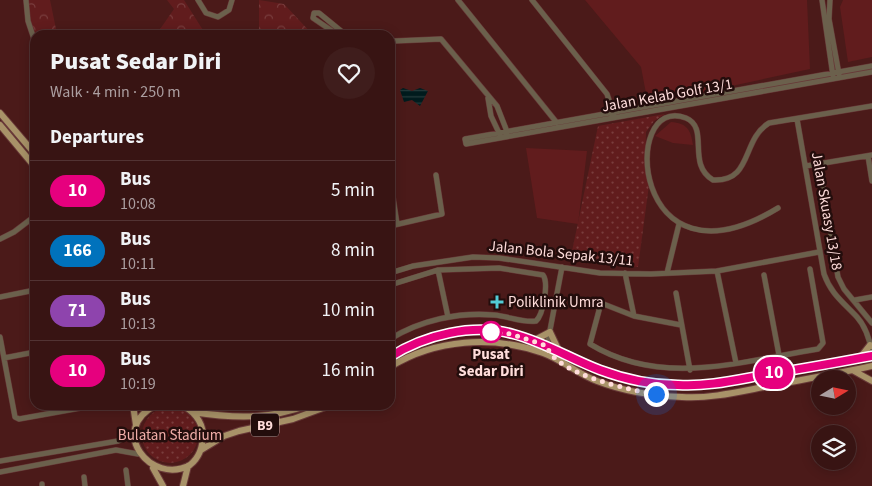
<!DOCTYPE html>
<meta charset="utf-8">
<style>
body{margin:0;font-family:"Source Sans 3",sans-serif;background:#3f1d1c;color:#f1f3f6;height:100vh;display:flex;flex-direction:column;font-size:19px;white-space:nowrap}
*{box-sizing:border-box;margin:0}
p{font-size:16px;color:#ab9ea0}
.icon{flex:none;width:28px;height:28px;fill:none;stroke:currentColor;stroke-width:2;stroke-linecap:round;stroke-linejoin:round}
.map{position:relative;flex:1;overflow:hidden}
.sheet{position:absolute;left:30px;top:30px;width:365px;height:380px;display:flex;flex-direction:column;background:#381413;border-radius:15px;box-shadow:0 2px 12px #0003,0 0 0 1px #523333}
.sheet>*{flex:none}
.badge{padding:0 10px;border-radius:16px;font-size:18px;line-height:32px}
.needle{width:32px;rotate:80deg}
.tools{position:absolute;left:811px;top:370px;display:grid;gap:10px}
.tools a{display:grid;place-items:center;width:45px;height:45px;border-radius:50%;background:#381413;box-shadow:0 2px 12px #0003,0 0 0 1px #523333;font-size:25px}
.you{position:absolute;width:25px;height:25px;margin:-12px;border:4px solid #fff;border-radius:50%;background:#1a73e8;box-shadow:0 0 0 8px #1a73e833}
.map>.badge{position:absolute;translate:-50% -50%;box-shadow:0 0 0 2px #fff}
h2{padding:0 20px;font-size:19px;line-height:45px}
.round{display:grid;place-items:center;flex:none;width:52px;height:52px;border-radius:26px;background:#3f1d1c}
.headline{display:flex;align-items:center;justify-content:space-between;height:85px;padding:0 20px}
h1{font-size:24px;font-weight:800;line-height:38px}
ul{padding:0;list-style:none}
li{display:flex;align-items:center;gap:15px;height:60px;padding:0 20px;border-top:1px solid #523333}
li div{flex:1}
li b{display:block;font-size:19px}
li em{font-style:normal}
li .badge{min-width:55px;font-weight:700;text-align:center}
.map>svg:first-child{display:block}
.grass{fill:#611c1d}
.forest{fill:url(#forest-crowns)}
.park{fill:url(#park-dots)}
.water{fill:url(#water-rules)}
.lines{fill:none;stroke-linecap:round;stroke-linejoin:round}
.minor-casing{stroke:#683938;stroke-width:6}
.major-casing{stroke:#683938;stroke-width:8}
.minor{stroke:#6b604c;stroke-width:5}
.major{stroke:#a89268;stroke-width:6}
.line-casing{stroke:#fff;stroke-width:11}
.line{stroke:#e6007e;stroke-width:8}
.walk{stroke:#ffdddb;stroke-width:5;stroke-dasharray:0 9}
.poi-dot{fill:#52ccd6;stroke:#230d0c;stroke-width:2}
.stop-dot{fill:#fff;stroke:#e6007e;stroke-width:2.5}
.labels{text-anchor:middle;stroke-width:5;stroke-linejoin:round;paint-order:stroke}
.shield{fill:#230d0c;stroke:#bd9f9d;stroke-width:1}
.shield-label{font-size:14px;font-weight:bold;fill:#ffdddb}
.street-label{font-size:15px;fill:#ffdddb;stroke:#230d0c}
.poi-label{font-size:15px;fill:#ffdddb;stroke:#230d0c;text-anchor:start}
.stop-label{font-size:15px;font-weight:bold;fill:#ffdddb;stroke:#230d0c}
.park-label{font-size:15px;fill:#f0ada8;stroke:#230d0c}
</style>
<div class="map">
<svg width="872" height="486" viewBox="0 0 872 486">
<defs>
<pattern id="forest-crowns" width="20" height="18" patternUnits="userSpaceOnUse" patternTransform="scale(1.25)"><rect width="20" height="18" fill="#611c1d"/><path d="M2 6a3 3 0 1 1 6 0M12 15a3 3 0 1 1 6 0" fill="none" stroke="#793d3d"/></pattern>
<pattern id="park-dots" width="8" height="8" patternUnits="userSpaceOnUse" patternTransform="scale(1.25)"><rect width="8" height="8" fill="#611c1d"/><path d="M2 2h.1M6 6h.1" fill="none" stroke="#793d3d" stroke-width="1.8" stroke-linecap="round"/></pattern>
<pattern id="water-rules" width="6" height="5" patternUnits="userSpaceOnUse" patternTransform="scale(1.25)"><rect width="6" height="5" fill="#001b1d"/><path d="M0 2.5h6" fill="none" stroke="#263c3d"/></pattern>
</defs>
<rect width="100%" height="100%" fill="#4b1a19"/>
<path class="grass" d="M585 0H807L810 69 648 104 641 67Z
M843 0H872V57L848 62 840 7Z
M671 122C687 123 691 130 693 145L673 143 655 136Z
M526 148 587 151 578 224 537 218Z"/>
<path class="forest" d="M28 0H50L56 29 67 35H35L31 25Z
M167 0H184L206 35H156L174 9Z
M259 0 284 4 313 35H259Z"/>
<path class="park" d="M665 114 654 121 646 132 645 163 649 185 638 267 570 261 598 126Z
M142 435a28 28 0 1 1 56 0a28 28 0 1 1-56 0Z"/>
<path class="water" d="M403 88 412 91 420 88 428 91 420 106 412 100 404 102 400 90Z"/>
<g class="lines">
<defs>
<path id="minor" d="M26 0 28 21 35 42
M198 0 206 13 218 17 229 10 232 0
M458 0 557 123
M532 0 607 94 614 115
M822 0 833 76
M830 0 829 19 839 74
M338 35 313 18 314 13H319L346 35
M363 35 379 32 384 35
M390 39 394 41 441 39 497 106 508 134
M872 66 465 139 466 144 872 72
M488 98 491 116 500 135
M797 119 824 274C831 294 843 302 857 317 866 327 870 341 872 353
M868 156 872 181
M819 164 838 277 844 289 872 323
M806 166 872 155
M391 184 397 224
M778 208C630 298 620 92 686 118 710 128 686 164 713 180 753 182 741 140 769 123L872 106
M390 226 442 214 436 175
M0 239 14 232 35 216
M438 270 448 317
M717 271 736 363
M390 273 413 266 473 257 499 258 600 273 651 274 717 271 819 252
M625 273 634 316
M667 273 679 224
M764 275 779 355
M390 285 438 270 499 268 543 275C549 283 543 315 536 321 522 323 508 316 494 315 458 312 421 320 390 339
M676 293 690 370
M0 297 35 290
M855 300 872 297
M681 325 634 316 601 303 590 344C662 388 742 361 818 349L823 343 810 269
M0 337 15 417 19 419 97 405
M547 346 562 267
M4 358 35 352
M0 461 118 441 134 433
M126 470 128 486
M0 472 116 450 138 454
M84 477 85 486
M42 484V486"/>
<path id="major" d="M0 113 35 154
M0 125 35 167
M533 341 550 332 559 351
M390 357C424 335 472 324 513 334 544 342 571 359 600 370 624 379 652 385 678 386 706 387 736 380 764 375 800 369 836 363 872 356
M859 359 870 345 872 346
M390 367C435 339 493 335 543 353 562 360 578 374 597 381 623 391 654 396 682 397 708 399 738 392 764 387 800 380 836 374 872 366
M854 371 872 381
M133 405 136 425
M156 405C107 430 151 486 190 465 200 457 203 446 203 434 202 421 193 410 181 405
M192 412C232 418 269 420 308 405
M201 450 224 436 239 431 293 419 331 405
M153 468 163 486
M183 486 188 466"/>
</defs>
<use href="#minor" class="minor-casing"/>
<use href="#major" class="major-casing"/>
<use href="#minor" class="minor"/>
<use href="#major" class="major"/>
</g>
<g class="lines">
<defs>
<path id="line" d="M390 357C424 335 473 323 513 334 544 342 571 359 600 370 624 379 652 385 678 385 706 387 736 380 764 375 800 369 836 363 872 356"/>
</defs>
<use href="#line" class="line-casing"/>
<use href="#line" class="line"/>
<path class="walk" d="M491 332 511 334 547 346C553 373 632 391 656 394"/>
</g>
<path class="poi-dot" d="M494.5 294.5h5v5h5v5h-5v5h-5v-5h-5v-5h5z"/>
<circle class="stop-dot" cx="491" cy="332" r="10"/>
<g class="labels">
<rect class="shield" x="251" y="413.5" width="28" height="23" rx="4"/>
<g class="shield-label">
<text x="265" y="430">B9</text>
</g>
<g class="street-label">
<text transform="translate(667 95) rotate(-10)" y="5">Jalan Kelab Golf 13/1</text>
<text transform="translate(827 211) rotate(80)" y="5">Jalan Skuasy 13/18</text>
<text transform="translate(561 253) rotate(6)" y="5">Jalan Bola Sepak 13/11</text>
</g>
<g class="poi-label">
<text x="508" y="307">Poliklinik Umra</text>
</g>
<g class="stop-label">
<text x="491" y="359">Pusat<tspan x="491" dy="17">Sedar Diri</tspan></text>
</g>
<g class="park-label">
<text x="170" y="440">Bulatan Stadium</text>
</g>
</g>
</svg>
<div class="tools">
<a><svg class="needle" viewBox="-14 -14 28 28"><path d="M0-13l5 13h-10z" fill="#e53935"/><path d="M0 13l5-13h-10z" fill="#ab9ea0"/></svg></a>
<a><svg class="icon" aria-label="layers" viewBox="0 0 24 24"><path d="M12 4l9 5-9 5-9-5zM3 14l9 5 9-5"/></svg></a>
</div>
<div class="you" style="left:656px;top:394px"></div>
<b class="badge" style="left:774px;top:373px;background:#e6007e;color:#fff">10</b>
<section class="sheet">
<div class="headline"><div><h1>Pusat Sedar Diri</h1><p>Walk · 4 min · 250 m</p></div><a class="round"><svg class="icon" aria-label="heart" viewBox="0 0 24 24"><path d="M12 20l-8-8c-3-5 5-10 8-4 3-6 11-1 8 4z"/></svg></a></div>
<h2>Departures</h2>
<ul>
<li><span class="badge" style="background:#e6007e;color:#fff">10</span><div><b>Bus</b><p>10:08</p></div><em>5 min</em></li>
<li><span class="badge" style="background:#0072bc;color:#fff">166</span><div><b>Bus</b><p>10:11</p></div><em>8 min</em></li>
<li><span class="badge" style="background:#8e44ad;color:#fff">71</span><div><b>Bus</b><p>10:13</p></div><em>10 min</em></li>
<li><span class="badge" style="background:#e6007e;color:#fff">10</span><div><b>Bus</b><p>10:19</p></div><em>16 min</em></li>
</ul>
</section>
</div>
